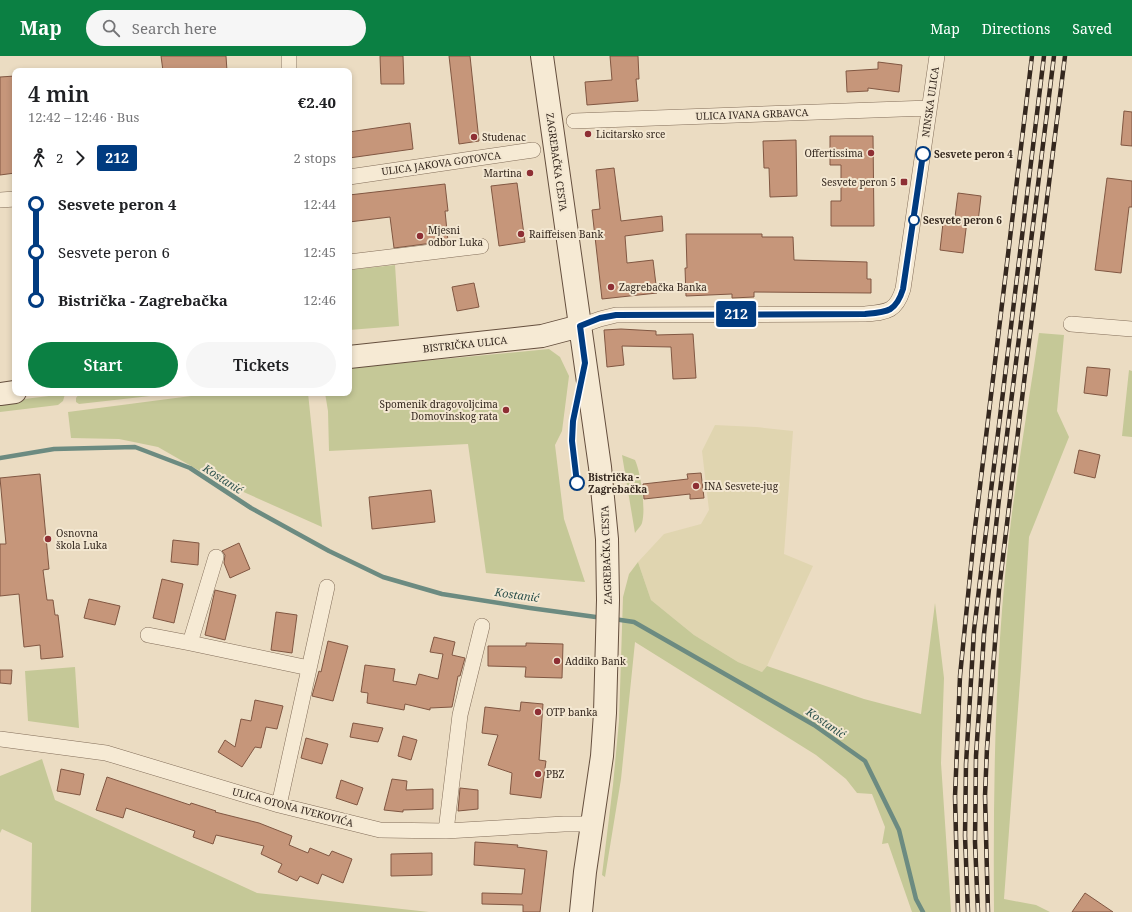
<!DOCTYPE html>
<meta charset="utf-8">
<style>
body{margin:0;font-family:"Noto Serif",serif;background:#f6f6f6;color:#202124;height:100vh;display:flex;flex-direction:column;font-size:15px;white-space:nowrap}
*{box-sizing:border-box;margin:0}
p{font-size:13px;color:#757577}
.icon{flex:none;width:22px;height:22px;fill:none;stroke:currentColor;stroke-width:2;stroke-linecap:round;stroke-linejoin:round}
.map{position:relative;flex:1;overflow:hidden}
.details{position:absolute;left:12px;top:12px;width:340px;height:328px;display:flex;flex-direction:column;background:#fff;border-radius:8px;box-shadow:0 2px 6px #0003}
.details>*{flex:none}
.badge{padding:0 8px;border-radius:3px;font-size:14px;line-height:26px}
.map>.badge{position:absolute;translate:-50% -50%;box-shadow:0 0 0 2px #fff}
.legs{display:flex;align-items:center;gap:6px;height:44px;padding:0 16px;font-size:13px}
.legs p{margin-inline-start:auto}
.headline{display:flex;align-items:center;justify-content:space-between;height:68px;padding:0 16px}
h1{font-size:22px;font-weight:600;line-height:30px}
.action{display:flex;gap:8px;margin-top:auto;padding:8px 16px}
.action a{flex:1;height:46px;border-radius:24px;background:#0b8043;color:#fff;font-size:16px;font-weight:600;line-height:46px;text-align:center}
.action a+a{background:#f6f6f6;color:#202124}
ul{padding:0 16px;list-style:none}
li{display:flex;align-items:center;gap:14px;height:48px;font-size:15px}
li i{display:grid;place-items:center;width:6px;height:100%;margin:0 5px;background:currentColor}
li i::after{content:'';width:10px;height:10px;margin:-5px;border:3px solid;border-radius:50%;background:#fff}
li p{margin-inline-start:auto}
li:first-child i{background:linear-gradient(#0000 50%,currentColor 0)}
li:last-child i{background:linear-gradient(currentColor 50%,#0000 0)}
header{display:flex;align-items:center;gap:24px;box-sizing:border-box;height:56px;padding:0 20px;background:#0b8043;color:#fff}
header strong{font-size:19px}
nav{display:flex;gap:22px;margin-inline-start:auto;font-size:14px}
.search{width:280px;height:36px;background:#f6f6f6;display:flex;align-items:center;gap:10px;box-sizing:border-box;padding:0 14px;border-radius:22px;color:#757577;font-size:15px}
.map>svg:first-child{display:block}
.farmland{fill:#e0d5b0}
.green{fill:#c5c897}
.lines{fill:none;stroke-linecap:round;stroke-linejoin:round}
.stream{stroke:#6c8b81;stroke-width:4.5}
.building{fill:#c6967a;stroke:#815742}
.street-casing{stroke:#836e5a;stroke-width:16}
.secondary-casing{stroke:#654f3e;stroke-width:24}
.street{stroke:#f6ead4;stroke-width:15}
.secondary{stroke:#f6ead4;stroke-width:22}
.rail-casing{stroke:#34271e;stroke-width:4.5}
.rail{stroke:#f3e7d1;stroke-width:3;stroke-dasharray:9;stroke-linecap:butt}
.line-1-casing{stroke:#fff;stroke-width:9}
.line-1{stroke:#003b80;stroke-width:6}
.poi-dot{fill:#8e2f34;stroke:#f3e7d1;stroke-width:1.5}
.stop-1-dot{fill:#fff;stroke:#003b80;stroke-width:2}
.labels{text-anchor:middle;stroke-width:4;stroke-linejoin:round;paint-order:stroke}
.street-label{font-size:10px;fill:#34271e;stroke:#f3e7d1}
.poi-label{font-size:10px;fill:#34271e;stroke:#f3e7d1;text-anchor:start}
.stop-label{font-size:10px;font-weight:bold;fill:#34271e;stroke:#f3e7d1;text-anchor:start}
.water-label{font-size:11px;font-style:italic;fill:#2e534e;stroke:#f3e7d1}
</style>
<header>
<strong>Map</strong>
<div class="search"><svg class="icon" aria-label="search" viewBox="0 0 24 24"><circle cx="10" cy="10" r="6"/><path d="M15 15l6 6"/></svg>Search here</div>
<nav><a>Map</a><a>Directions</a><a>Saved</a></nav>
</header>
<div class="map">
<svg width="1132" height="856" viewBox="0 0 1132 856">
<rect width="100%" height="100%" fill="#ebdcc2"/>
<path class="farmland" d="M715 369 756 371 793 375 784 498 813 510 767 610 762 616 738 606 694 579 651 544 638 506 664 478 701 468 709 454 702 395Z"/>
<path class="green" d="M395 209 399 270 349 274V214Z
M1039 277 1064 279 1057 355 1069 381 1029 481 1021 612 1004 843 1036 849 1050 856H994C993 724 995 588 1012 457 1020 397 1030 337 1039 277Z
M549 293 560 301 569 320 562 375 555 389 564 463 585 526 486 517 468 388 329 395 328 355 325 337H349V312Z
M1129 314 1132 315V381L1122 380Z
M85 337H177L79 348 76 346V342L79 338Z
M214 337H308L322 471 212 422 158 391 119 383 71 382 68 356Z
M65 338 63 345 58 349 0 356V346Z
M622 399 635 404C641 417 646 453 642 467 641 470 637 474 635 477Z
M638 506 651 544 694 579 738 606 762 616 767 610 864 643 921 658 935 547 944 622 941 707 951 856H912L888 787 882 788 885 771 872 738 857 737 846 723 816 699 635 586 621 723 605 821 602 819 613 729 619 665 623 541 629 518Z
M75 611 79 672 28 665 25 615Z
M42 703 55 744 257 837 429 856H31L32 787 2 773 0 777V720Z"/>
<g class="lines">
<path class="stream" d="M0 402 54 393 135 391 190 412 251 452 329 495 383 521 442 538 530 552 603 562
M614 563 634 566 814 669 865 705 899 774 916 843 923 856"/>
</g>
<path class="building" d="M161 0H226L227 15H163Z
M380 0H403L404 28H381Z
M449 0H470L479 85 459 88Z
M610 0H638L639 23H636L638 45 587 49 585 26 612 24Z
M878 6 902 9 899 36 868 32V35L847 36 846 15 878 13Z
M15 20V117L0 119V21Z
M1124 55 1132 56V90L1121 89Z
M410 67 413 93 349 102V76Z
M830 80H873L874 170H831V145H841V109H830Z
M796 84 797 140 770 141 769 112H764L763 85Z
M614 112 621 165 662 160 663 175 625 180 627 207 653 204 657 237 602 243 592 154 600 153 596 114Z
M1107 122 1132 125V151H1129L1121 217 1095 214Z
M517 127 525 186 499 190 491 130Z
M445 128 448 155H445L448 185 394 192 390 161 349 166V139Z
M958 137 981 140 978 166 967 165 963 197 940 194 943 167 954 169Z
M686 178H762V181H793L794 204 867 206V223H871V237L754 236V241L732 242V238L686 240 685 212H687Z
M474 227 479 251 457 255 452 231Z
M621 273 656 275V279L693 278 696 322 673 323 671 291 622 290 624 309 607 311 604 274Z
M1087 311 1110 313 1107 340 1084 337Z
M1079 394 1100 399 1095 422 1074 417Z
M701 417 704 442 690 443V438L644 443 643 428 688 423 687 418Z
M40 418 49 513 43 514 47 544H53L55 559H58L63 601 41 603 40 589 24 591 19 538 0 540V488H6L0 422Z
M431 434 435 466 372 473 369 441Z
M173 484 199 487 198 509 171 506Z
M239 487 250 513 230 522 224 507 225 499 222 495Z
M162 523 183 528 174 567 153 562Z
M215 534 236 539 225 584 205 579Z
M89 543 120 550 115 569 84 562Z
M276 556 297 559 292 597 271 594Z
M434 581 455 586 452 599 465 602 460 620H458L452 651 430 652V654L405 648 404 654 367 647 368 637 361 636 365 609 395 613 393 625 416 629 419 618 438 623 443 598 430 596Z
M328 585 348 590 333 645 312 640 319 615 321 616Z
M526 587 563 588 562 622 525 621 526 611 488 610V590H526Z
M0 614H12L11 628 0 627Z
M255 644 283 650 277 673 266 671 261 692 255 691 242 711 218 696 225 684 235 691 241 663 251 665Z
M521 646 543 648 539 704 546 705 541 742 510 738 512 717 488 709 498 679 482 677 485 651 520 655Z
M353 667 383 672 378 686 350 681Z
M403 680 417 684 411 704 398 700Z
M306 682 328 688 322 708 301 702Z
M61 713 84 718 80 739 57 735Z
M107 721 190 749 191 747 216 755 215 756 259 767 292 780 289 789 308 797 310 792 329 800 332 795 352 803 343 827 322 818 318 828 300 820 297 825 278 816 282 808 261 798 264 790 216 779 213 788 193 781 195 775 126 752 123 762 96 754Z
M392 723 407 725 406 734 433 733V753L403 754V756L384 754Z
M341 724 363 732 357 749 336 742Z
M460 732 478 734V753L458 755Z
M475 786 518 789 517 791 547 795 540 856H523V849L482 848V837L522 838 525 813 474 809Z
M432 797V819L391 820V798Z
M1085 837 1113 856H1072Z"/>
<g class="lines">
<defs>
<path id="street" d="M289 0V15
M574 65 929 52
M349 121 533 94
M0 144 15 143
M349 206 481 190
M1071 268 1132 273
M580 270 600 263 616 259 865 258C887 256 896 256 903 233L937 0
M216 501 190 587 309 612
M148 579 190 587
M0 683 106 697 279 749 380 774 446 775 564 768H592
M279 749 327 531
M446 775 460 659 482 570"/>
<path id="secondary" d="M542 0 600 411 607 483 608 544 605 657 602 700 585 816 581 856
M349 301 542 280 580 270
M0 338 15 336"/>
</defs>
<use href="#street" class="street-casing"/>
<use href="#secondary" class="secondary-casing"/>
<use href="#street" class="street"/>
<use href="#secondary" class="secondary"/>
<defs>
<path id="rail" d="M958 856 955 741 960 620 974 480 1032 0
M968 856 965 780 966 708 974 574 1044 0
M978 856 975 786 976 700 984 578 999 443 1054 0
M988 856 985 740 987 692 999 534 1025 318 1065 0"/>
</defs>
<use href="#rail" class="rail-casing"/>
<use href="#rail" class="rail"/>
</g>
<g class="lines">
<defs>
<path id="line-1" d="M577 427 572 385 573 365 585 307 580 270 600 262 616 259 865 258C887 256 896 256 903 233L923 98"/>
</defs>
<use href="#line-1" class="line-1-casing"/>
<use href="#line-1" class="line-1"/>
</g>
<g class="poi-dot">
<circle cx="588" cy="78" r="4"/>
<circle cx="474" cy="81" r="4"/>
<circle cx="871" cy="97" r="4"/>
<circle cx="530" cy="117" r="4"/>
<rect x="900" y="122" width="8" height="8" rx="2"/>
<circle cx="521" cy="178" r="4"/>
<circle cx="420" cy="180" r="4"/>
<circle cx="611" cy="231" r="4"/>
<circle cx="506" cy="354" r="4"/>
<circle cx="696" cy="430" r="4"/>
<circle cx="48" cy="483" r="4"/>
<circle cx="557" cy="605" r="4"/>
<circle cx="538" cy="656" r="4"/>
<circle cx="538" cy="718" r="4"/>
</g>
<g class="stop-1-dot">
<circle cx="923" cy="98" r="7"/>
<circle cx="914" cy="164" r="5"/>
<circle cx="577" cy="427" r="7"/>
</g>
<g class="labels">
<g class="street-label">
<text transform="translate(930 46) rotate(-82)" y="4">NINSKA ULICA</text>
<text transform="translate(752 58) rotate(-2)" y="4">ULICA IVANA GRBAVCA</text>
<text transform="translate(557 106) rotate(82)" y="4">ZAGREBAČKA CESTA</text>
<text transform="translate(441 107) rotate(-8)" y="4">ULICA JAKOVA GOTOVCA</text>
<text transform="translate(465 288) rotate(-6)" y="4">BISTRIČKA ULICA</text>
<text transform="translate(606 499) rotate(-92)" y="4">ZAGREBAČKA CESTA</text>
<text transform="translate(293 751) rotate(15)" y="4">ULICA OTONA IVEKOVIĆA</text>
</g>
<g class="poi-label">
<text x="596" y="82">Licitarsko srce</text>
<text x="482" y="85">Studenac</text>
<text x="863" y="101" text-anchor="end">Offertissima</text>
<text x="522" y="121" text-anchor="end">Martina</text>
<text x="896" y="130" text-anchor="end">Sesvete peron 5</text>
<text x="428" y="178">Mjesni<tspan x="428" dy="12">odbor Luka</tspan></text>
<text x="529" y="182">Raiffeisen Bank</text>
<text x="619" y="235">Zagrebačka Banka</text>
<text x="498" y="352" text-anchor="end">Spomenik dragovoljcima<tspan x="498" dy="12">Domovinskog rata</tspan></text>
<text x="704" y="434">INA Sesvete-jug</text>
<text x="56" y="481">Osnovna<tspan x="56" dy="12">škola Luka</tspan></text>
<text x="565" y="609">Addiko Bank</text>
<text x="546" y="660">OTP banka</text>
<text x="546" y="722">PBZ</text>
</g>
<g class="stop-label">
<text x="934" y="102">Sesvete peron 4</text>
<text x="923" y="168">Sesvete peron 6</text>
<text x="588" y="425">Bistrička -<tspan x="588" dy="12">Zagrebačka</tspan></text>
</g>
<g class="water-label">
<text transform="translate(223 423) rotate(33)" y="4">Kostanić</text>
<text transform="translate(517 539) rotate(8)" y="4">Kostanić</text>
<text transform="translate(826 667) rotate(34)" y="4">Kostanić</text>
</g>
</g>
</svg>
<b class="badge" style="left:736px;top:258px;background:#003b80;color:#fff">212</b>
<section class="details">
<div class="headline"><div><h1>4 min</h1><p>12:42 – 12:46 · Bus</p></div><b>€2.40</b></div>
<div class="legs"><svg class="icon" aria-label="walk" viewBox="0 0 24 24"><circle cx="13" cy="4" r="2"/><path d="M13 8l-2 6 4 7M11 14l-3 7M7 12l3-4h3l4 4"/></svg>2<svg class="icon" aria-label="forward" viewBox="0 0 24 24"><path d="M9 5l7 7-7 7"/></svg><b class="badge" style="background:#003b80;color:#fff">212</b><p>2 stops</p></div>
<ul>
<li><i style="color:#003b80"></i><b>Sesvete peron 4</b><p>12:44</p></li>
<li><i style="color:#003b80"></i><span>Sesvete peron 6</span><p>12:45</p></li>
<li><i style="color:#003b80"></i><b>Bistrička - Zagrebačka</b><p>12:46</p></li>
</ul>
<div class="action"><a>Start</a><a>Tickets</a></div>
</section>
</div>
